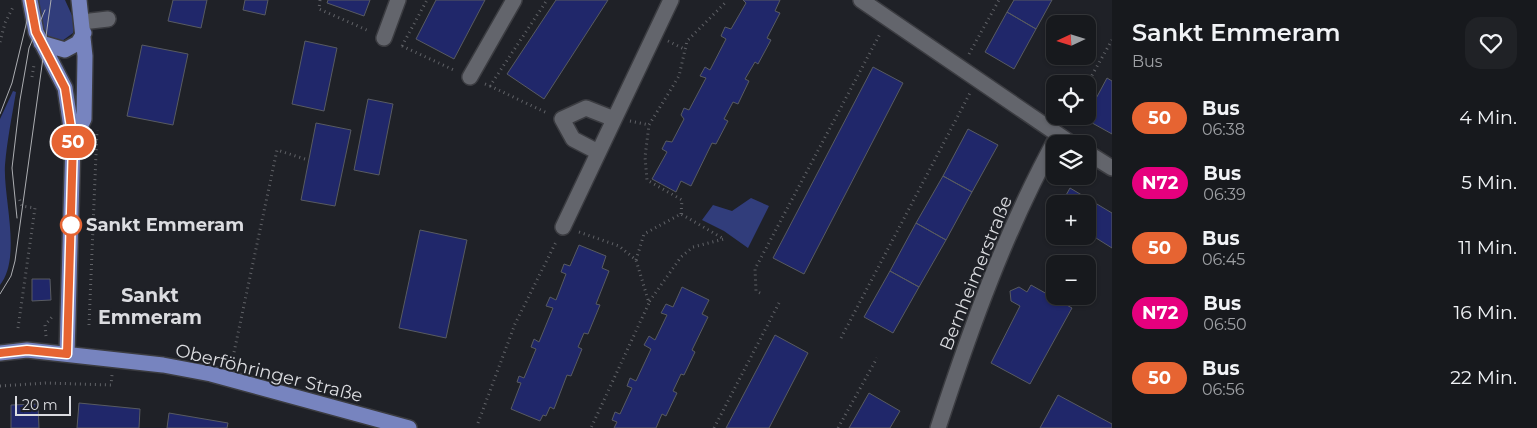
<!DOCTYPE html>
<html lang="de">
<meta charset="utf-8">
<style>
body{margin:0;font-family:Montserrat,sans-serif;background:#202226;color:#f1f3f6;height:100vh;display:flex;flex-direction:column;font-size:19px;white-space:nowrap}
*{box-sizing:border-box;margin:0}
p{font-size:16px;color:#9ea0a4}
.icon{flex:none;width:28px;height:28px;fill:none;stroke:currentColor;stroke-width:2;stroke-linecap:round;stroke-linejoin:round}
.map{position:relative;flex:1;overflow:hidden}
.sheet{display:flex;flex-direction:column;background:#17191d;width:425px}
.sheet>*{flex:none}
.badge{padding:0 10px;border-radius:16px;font-size:18px;line-height:32px}
.needle{width:32px;rotate:266deg}
.tools{position:absolute;left:1046px;top:15px;display:grid;gap:10px}
.tools a{display:grid;place-items:center;width:50px;height:50px;border-radius:10px;background:#17191d;box-shadow:0 1px 4px #0004,0 0 0 1px #36383b;font-size:25px}
.scale{position:absolute;left:15px;bottom:12px;width:56px;box-sizing:border-box;padding-left:5px;border:2px solid #dbdce0;border-top:0;font-size:14px;line-height:18px;white-space:nowrap;color:#dbdce0;-webkit-text-stroke:4px #1f2127;paint-order:stroke}
.map>.badge{position:absolute;translate:-50% -50%;box-shadow:0 0 0 2px #fff}
.round{display:grid;place-items:center;flex:none;width:52px;height:52px;border-radius:15px;background:#202226}
.headline{display:flex;align-items:center;justify-content:space-between;height:85px;padding:0 20px}
h1{font-size:24px;font-weight:600;line-height:38px}
ul{padding:0;list-style:none}
li{display:flex;align-items:center;gap:15px;height:65px;padding:0 20px}
li div{flex:1}
li b{display:block;font-size:19px}
li em{font-style:normal}
li .badge{min-width:55px;font-weight:700;text-align:center}
main{display:flex;flex:1;min-height:0}
.map>svg:first-child{display:block}
.green{fill:#313d7b}
.building{fill:#20276a;stroke:#585b61}
.lines{fill:none;stroke-linecap:round;stroke-linejoin:round}
.minor-casing{stroke:#3b3c41;stroke-width:18}
.major-casing{stroke:#3b3c41;stroke-width:18}
.path{stroke:#606267;stroke-width:3;stroke-dasharray:1 4;stroke-linecap:butt}
.minor{stroke:#63656c;stroke-width:15}
.major{stroke:#7784bf;stroke-width:15}
.tram{stroke:#acaeb2;stroke-width:1}
.line-casing{stroke:#fff;stroke-width:11}
.line{stroke:#e66432;stroke-width:8}
.stop-dot{fill:#fff;stroke:#e66432;stroke-width:2.5}
.labels{text-anchor:middle;stroke-width:4;stroke-linejoin:round;paint-order:stroke}
.stop-label{font-size:18px;font-weight:bold;fill:#dbdce0;stroke:#1f2127;text-anchor:start}
.street-label{font-size:18px;fill:#dbdce0;stroke:#1f2127}
.neighbourhood-label{font-size:19px;font-weight:bold;fill:#dbdce0;stroke:#1f2127}
</style>
<main>
<div class="map">
<svg width="1112" height="428" viewBox="0 0 1112 428">
<rect width="100%" height="100%" fill="#1f2127"/>
<path class="green" d="M37 0H65L75 22 73 33 62 41 52 40 43 33Z
M13 91 16 92C12 116 7 141 5 165 3 198 22 257 0 285V119Z
M751 198 769 206 748 248 724 231 702 220 713 205 732 211Z"/>
<path class="building" d="M173 0H207L201 28 168 21Z
M245 0H268L265 15 243 10Z
M328 0H370L364 16 327 3Z
M436 0H485L454 59 416 39Z
M556 0H608L544 99 507 74Z
M743 0H780L775 11 780 13 767 38 771 40 758 64 755 62 745 79 749 81 738 104 733 102 724 119 728 121 716 144 712 143 691 186 681 181 676 192 652 179 667 152 662 149 666 141 672 142 684 119 681 115 684 108 689 110 706 78 700 76 705 67 710 70 726 39 721 36 725 27 731 29 746 3Z
M1014 0H1052L1036 29 1007 12Z
M1007 12 1036 29 1014 69 985 52Z
M305 41 337 48 324 111 292 104Z
M142 45 188 54 173 125 127 116Z
M873 67 903 83 804 274 773 258Z
M1107 78 1112 81V134L1085 119Z
M368 99 393 104 379 175 354 170Z
M316 123 351 130 335 206 301 200Z
M968 129 998 145 972 192 943 176Z
M943 176 972 192 946 240 916 223Z
M1070 188 1112 213V248L1088 233V204H1061Z
M916 223 946 240 919 287 890 271Z
M420 230 467 240 446 338 399 328Z
M579 245 606 256 602 268 609 271 596 304 600 305 588 334 584 333 578 347 582 349 571 376 567 375 554 409 550 407 546 416 543 415 540 421 511 409 521 383 517 382 519 376 524 378 536 349 531 347 534 339 539 342 553 308 546 306 550 297 556 300 566 274 561 272 564 264 570 266Z
M890 271 919 287 893 333 864 317Z
M32 279H50L51 300 32 301Z
M1031 285 1072 308 1030 384 991 363 1020 306 1011 301 1010 291 1019 287 1027 292Z
M682 287 709 300 702 314 708 317 692 350 695 352 684 375 681 374 673 391 677 393 666 416 662 414 656 428H614L617 422 612 420 615 412 620 414 632 388 627 386 630 378 636 381 651 349 644 345 649 336 655 340 667 315 661 313 666 304 673 307Z
M775 335 808 353 769 428H726Z
M869 393 900 411 890 428H849Z
M1058 395 1112 424V428H1040Z
M79 403 140 409 139 428H77Z
M38 404 39 428H11V405Z
M169 413 228 423 227 428H167Z"/>
<g class="lines">
<defs>
<path id="minor" d="M861 0 1072 144
M82 22 108 19
M384 38 398 0
M470 77 514 0
M598 152 573 139 562 119 586 108 614 119
M1088 153 1112 168
M563 227 671 0
M938 428C971 327 1006 229 1058 135"/>
<path id="major" d="M30 0 36 32 65 88 73 141 67 354
M41 43 65 50 78 43 84 33
M73 141 84 119 85 56 79 0
M0 353 27 350 163 365 211 374 409 428"/>
</defs>
<use href="#minor" class="minor-casing"/>
<use href="#major" class="major-casing"/>
<path class="path" d="M320 0 319 9 369 31
M668 41 686 50
M0 42 5 23 14 5
M402 46 456 71
M402 46 427 0
M969 54 999 0
M32 77 34 65
M485 84 490 86 547 0
M1087 84 1112 40
M490 86 547 113
M630 121 649 125
M681 214 682 200 647 180 645 157 649 125 679 76 687 41 725 3 724 0
M579 232 619 246 636 260 649 303 591 428
M636 260 644 234 681 214 724 239 693 247 681 257 649 302
M760 293 756 291 755 269 881 32
M89 325 97 130
M18 328 35 208 22 206 19 198
M46 336 45 325 52 317
M841 338 970 93
M233 357 277 150 308 160
M0 386 46 383 111 385 112 375
M478 423 515 324 557 240
M714 428 779 303
M838 428 877 358"/>
<use href="#minor" class="minor"/>
<use href="#major" class="major"/>
<path class="tram" d="M0 114 12 83 32 0
M17 218 12 168 20 100 29 48 45 10
M0 294 11 276 15 261 51 0"/>
</g>
<g class="lines">
<defs>
<path id="line" d="M0 353 27 350 67 354 73 141 65 88 36 32 30 0"/>
</defs>
<use href="#line" class="line-casing"/>
<use href="#line" class="line"/>
</g>
<circle class="stop-dot" cx="71" cy="225" r="10"/>
<g class="labels">
<g class="stop-label">
<text x="86" y="231">Sankt Emmeram</text>
</g>
<g class="street-label">
<text transform="translate(976 273) rotate(-68)" y="6">Bernheimerstraße</text>
<text transform="translate(269 373) rotate(14)" y="6">Oberföhringer Straße</text>
</g>
<g class="neighbourhood-label">
<text x="150" y="302">Sankt<tspan x="150" dy="22">Emmeram</tspan></text>
</g>
</g>
</svg>
<div class="tools">
<a><svg class="needle" viewBox="-14 -14 28 28"><path d="M0-13l5 13h-10z" fill="#e53935"/><path d="M0 13l5-13h-10z" fill="#9ea0a4"/></svg></a>
<a><svg class="icon" aria-label="locate" viewBox="0 0 24 24"><circle cx="12" cy="12" r="6"/><path d="M12 2v4M12 18v4M2 12h4M18 12h4"/></svg></a>
<a><svg class="icon" aria-label="layers" viewBox="0 0 24 24"><path d="M12 4l9 5-9 5-9-5zM3 14l9 5 9-5"/></svg></a>
<a>+</a>
<a>−</a>
</div>
<div class="scale">20 m</div>
<b class="badge" style="left:73px;top:142px;background:#e66432;color:#fff">50</b>
</div>
<section class="sheet">
<div class="headline"><div><h1>Sankt Emmeram</h1><p>Bus</p></div><a class="round"><svg class="icon" aria-label="heart" viewBox="0 0 24 24"><path d="M12 20l-8-8c-3-5 5-10 8-4 3-6 11-1 8 4z"/></svg></a></div>
<ul>
<li><span class="badge" style="background:#e66432;color:#fff">50</span><div><b>Bus</b><p>06:38</p></div><em>4 Min.</em></li>
<li><span class="badge" style="background:#e6007e;color:#fff">N72</span><div><b>Bus</b><p>06:39</p></div><em>5 Min.</em></li>
<li><span class="badge" style="background:#e66432;color:#fff">50</span><div><b>Bus</b><p>06:45</p></div><em>11 Min.</em></li>
<li><span class="badge" style="background:#e6007e;color:#fff">N72</span><div><b>Bus</b><p>06:50</p></div><em>16 Min.</em></li>
<li><span class="badge" style="background:#e66432;color:#fff">50</span><div><b>Bus</b><p>06:56</p></div><em>22 Min.</em></li>
</ul>
</section>
</main>
